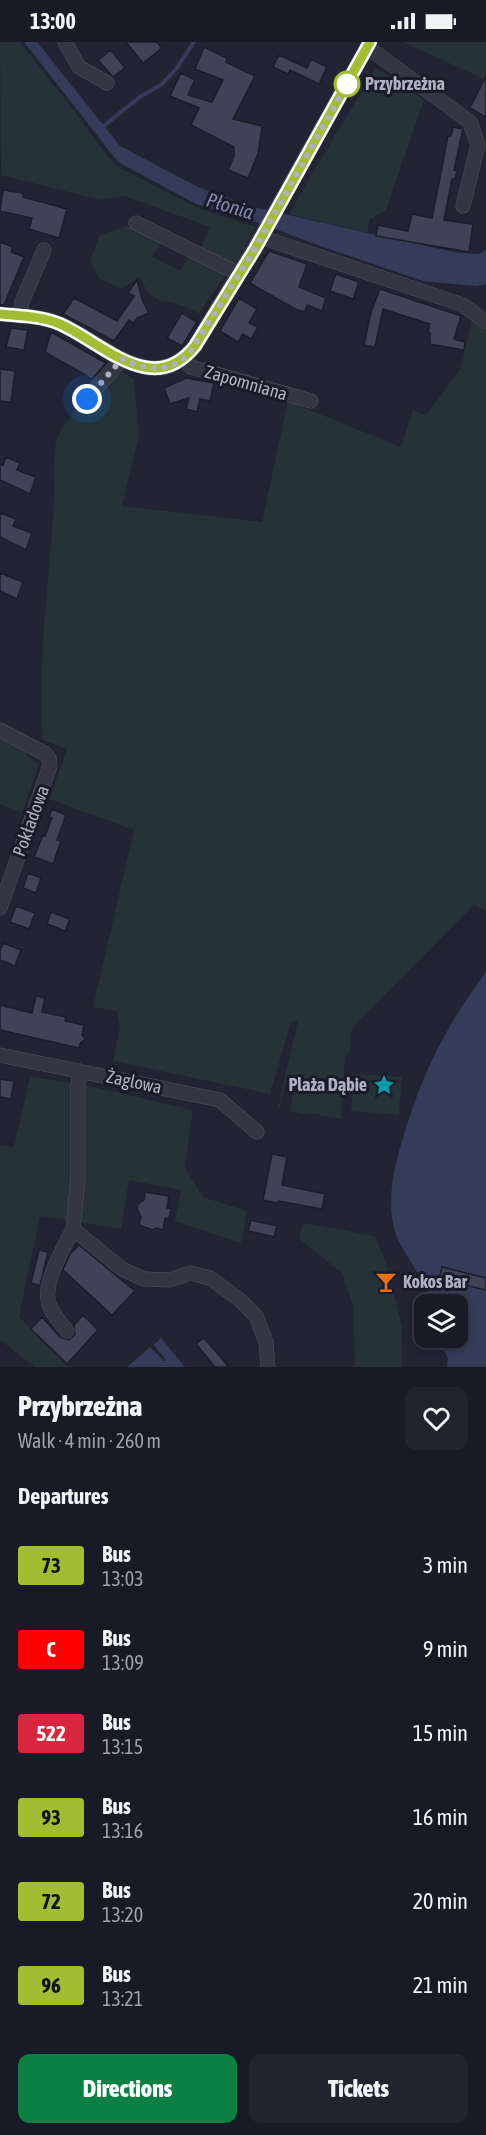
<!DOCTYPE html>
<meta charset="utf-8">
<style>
body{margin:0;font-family:"Asap Condensed",sans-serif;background:#21242e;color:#f1f3f6;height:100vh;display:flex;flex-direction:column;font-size:22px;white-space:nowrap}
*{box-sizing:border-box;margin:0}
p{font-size:20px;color:#9fa1a7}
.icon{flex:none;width:33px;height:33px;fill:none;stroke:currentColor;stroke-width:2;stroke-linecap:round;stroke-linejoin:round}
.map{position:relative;height:1325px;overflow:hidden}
.drawer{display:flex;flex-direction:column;background:#181b26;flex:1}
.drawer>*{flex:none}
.badge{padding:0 12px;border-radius:4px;font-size:21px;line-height:39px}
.buttons{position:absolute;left:414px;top:1252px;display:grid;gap:12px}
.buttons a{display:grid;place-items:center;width:54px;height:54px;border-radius:12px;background:#181b26;box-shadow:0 3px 9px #0003,0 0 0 2px #363943;font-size:30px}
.you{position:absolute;width:30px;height:30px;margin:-15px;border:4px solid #fff;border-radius:50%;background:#1a73e8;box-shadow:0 0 0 9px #1a73e833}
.map>.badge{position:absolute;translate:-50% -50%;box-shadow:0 0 0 3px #fff}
h2{padding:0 18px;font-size:22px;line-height:54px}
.round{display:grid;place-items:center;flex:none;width:63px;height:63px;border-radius:12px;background:#21242e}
.head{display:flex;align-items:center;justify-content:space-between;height:102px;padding:0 18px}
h1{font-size:28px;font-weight:800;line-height:45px}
.action{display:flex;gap:12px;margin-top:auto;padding:12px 18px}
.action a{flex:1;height:69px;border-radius:12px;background:#0b8043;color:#fff;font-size:24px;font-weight:800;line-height:69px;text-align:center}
.action a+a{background:#21242e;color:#f1f3f6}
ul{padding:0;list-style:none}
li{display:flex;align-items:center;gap:18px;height:84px;padding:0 18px}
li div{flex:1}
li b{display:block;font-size:22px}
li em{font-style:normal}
li .badge{min-width:66px;font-weight:700;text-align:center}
.status{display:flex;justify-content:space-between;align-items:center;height:42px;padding:0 30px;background:#181b26;direction:ltr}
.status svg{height:16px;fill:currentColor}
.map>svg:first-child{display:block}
.green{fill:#253237}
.water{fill:#353c59}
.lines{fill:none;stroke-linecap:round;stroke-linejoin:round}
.stream{stroke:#353c59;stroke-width:4}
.building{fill:#3e4356;stroke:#1b1e2a;stroke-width:1.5}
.minor-casing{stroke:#4e515f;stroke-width:15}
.minor{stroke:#333744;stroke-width:14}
.line-casing{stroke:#fff;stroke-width:14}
.line{stroke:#a2bd31;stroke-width:9}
.walk{stroke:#adb1c1;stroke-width:6;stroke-dasharray:0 10.8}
.stop-dot{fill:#fff;stroke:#a2bd31;stroke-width:3}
.labels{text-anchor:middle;stroke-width:6;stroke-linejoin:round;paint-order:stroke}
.stop-label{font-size:18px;font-weight:bold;fill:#adb1c1;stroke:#191c28;text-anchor:start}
.street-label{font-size:18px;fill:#adb1c1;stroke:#191c28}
.poi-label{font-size:18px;font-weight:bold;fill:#adb1c1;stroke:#191c28;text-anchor:end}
.water-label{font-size:20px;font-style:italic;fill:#7f89ad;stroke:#191c28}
</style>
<div class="status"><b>13:00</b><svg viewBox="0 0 49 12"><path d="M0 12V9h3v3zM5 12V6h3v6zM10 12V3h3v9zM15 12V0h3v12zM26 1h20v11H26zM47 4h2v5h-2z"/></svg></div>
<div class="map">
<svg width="486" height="1325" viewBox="0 0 486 1325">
<rect width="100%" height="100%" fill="#202433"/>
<path class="green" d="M0 0H20L79 75 105 111 120 126 200 167 256 185 234 222 201 205 210 185 124 154 101 158 1 133Z
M403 0H486V38Z
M376 26 424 58 386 168 370 177 367 191 289 172C317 122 347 75 376 26Z
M127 184 162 200 152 215 181 229 189 212 228 230 199 271 174 261 160 259 149 252 139 235 122 247 100 237 90 219 100 193Z
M472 277 482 284 486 290V869L474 863 352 986 349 1012 345 1014 341 1077 319 1073V1072C309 1073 300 1071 290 1069L294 1046 290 1043 285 1044 280 1067 278 1066 298 978 291 980 270 1052 113 1019 120 984 117 969 93 965 134 788 49 757 67 707 43 698C37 617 50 536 54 456 55 438 51 407 59 392 73 368 98 348 118 328L134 337 139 393 122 464 262 480 288 359 401 405 413 368 426 373 460 328Z
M0 691 28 706 26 713 37 721 38 726 22 771 0 762Z
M354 1032 402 1035 399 1073 351 1069Z
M30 1034 98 1046 193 1068 185 1126 203 1155 247 1169 241 1201 175 1179 181 1148 129 1138 121 1187 40 1174 19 1275 70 1325H35L0 1298V1103L14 1105Z
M303 1181 375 1194 386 1221 402 1284V1325H355L353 1264 342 1231 299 1197Z"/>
<path class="water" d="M24 0H37L120 104 198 145 250 164 367 191 459 211 479 212 486 208V242L476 244 423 239 323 205 256 180 196 162 118 120Z
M486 930V1325H447L448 1316 437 1296H458V1263H432C428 1240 403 1213 395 1190 386 1159 394 1125 403 1096 421 1033 447 982 486 930Z
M161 1296 185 1325H127L150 1305 164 1319 166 1318 154 1303Z"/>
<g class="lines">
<path class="stream" d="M101 86 141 54 161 43 177 26 194 0"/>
</g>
<path class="building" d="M126 0H157L162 6 143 21Z
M204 5 227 16 226 20 255 34 233 77 262 84 258 112 248 136 228 128 234 114V105L191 83 199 66 170 54 181 31 195 38 188 53 212 60 223 38 195 27Z
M111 8 125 26 113 35 98 18Z
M279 13 307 26 311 17 327 25 319 42 290 28 288 32 273 25Z
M486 34V75L470 66Z
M453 85 463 87 454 128 457 129 455 137H452L444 178 473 182 469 210 376 194 378 183 408 189 412 172 432 176 448 94H451Z
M3 148 23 151V155L67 167 59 196 29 187 32 176 0 169Z
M0 200 13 205 11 210 24 215 4 263H0Z
M269 209 307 222 299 245 326 256 322 269 307 263 305 270 295 267 250 241Z
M336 232 359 240 353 257 330 249Z
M137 238 143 260 149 271 137 276 133 281 129 278 114 299 63 272 74 256 117 279 134 254 128 251Z
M380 247 461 274 454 297 465 300 464 308 430 302V291H428L430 282 383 267 375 305 364 303 371 270Z
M239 256 257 267 249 281 258 285 251 297 243 292 238 300 220 289Z
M182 271 197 280 182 304 167 296Z
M11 286 28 288 24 308 6 305Z
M51 290 83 308 106 321 92 337 45 310Z
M0 327 15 329 11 360 0 359Z
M186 336 214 341 210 359 200 357 197 370 186 367 189 356 170 362 164 346Z
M6 415 20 421 17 428 36 435 30 452 0 438V422L3 423Z
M0 471 16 477 13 484 32 491 26 508 0 495Z
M0 531 23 540 17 557 0 549Z
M52 767 66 773 57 798 61 799 53 822 34 815 43 793 45 794 52 776 49 775Z
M28 831 41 836 36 851 23 846Z
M16 864 35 871 29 887 10 880Z
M51 870 70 877 65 889 47 882Z
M3 901 21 908 15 924 0 918V909Z
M36 954 45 956 42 970 66 975 65 979 84 983 82 993 86 997 81 1000 79 1006 0 988V963L32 971Z
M0 1037 14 1039 11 1057 0 1055Z
M272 1112 287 1115 282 1143 325 1152 322 1167 279 1159 278 1161 263 1158Z
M145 1150 169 1154 167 1166H171L169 1177 165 1176 163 1188 156 1186 153 1188 139 1183 141 1175 137 1166 138 1162 144 1158Z
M251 1178 277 1184 274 1195 248 1189Z
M79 1203 135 1249 112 1273 63 1228 70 1212Z
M39 1208 48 1210 40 1244 31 1241Z
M442 1225 486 1236V1248L439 1237Z
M83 1273 98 1288 67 1322 31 1287 42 1275 60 1295 69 1298 75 1292 74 1283Z
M204 1296 229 1325H215L196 1302Z"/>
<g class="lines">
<defs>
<path id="minor" d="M65 0 79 25 107 41
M366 7 377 12 470 80 478 103 463 164
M136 181 239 232
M261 195 463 263 486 280
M0 272C20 274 41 274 60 282 104 301 153 357 195 304L261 195 370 0
M19 274 22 260 44 208
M183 317 191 325 311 359
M82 362 122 317
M0 688 44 711 49 716 50 724 0 866
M0 1013 220 1058 257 1090
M80 1029 78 1043V1136L73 1187 122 1227 144 1237 170 1238 190 1231 210 1236 240 1258 256 1274 266 1300 268 1325
M67 1289C61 1281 51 1271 49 1262 42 1241 64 1206 73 1187"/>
</defs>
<use href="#minor" class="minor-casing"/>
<use href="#minor" class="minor"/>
</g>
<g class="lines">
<defs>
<path id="line" d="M0 272C20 274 41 274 60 282 103 301 153 357 195 304L255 207 370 0"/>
</defs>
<use href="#line" class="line-casing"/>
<use href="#line" class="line"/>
<path class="walk" d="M87 357 122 317C146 328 168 332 189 312L255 207 347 42"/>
</g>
<defs>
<symbol id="sight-bare" viewBox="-9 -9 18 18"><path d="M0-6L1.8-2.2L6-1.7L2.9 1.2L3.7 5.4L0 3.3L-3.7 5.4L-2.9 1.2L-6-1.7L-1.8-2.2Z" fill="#0f9aa8" stroke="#191c28" stroke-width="2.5" paint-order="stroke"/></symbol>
<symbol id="bar-bare" viewBox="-9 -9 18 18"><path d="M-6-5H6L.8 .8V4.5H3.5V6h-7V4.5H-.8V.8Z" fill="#e8710a" stroke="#191c28" stroke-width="2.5" paint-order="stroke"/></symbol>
</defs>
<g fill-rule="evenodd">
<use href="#sight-bare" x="369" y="1028" width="30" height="30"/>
<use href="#bar-bare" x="371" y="1225" width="30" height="30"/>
</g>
<circle class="stop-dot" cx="347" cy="42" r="12"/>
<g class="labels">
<g class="stop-label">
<text x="365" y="48">Przybrzeżna</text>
</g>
<g class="street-label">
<text transform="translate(246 341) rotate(16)" y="6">Zapomniana</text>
<text transform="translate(31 779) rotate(-70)" y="6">Pokładowa</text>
<text transform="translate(134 1040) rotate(12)" y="6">Żaglowa</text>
</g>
<g class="poi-label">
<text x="367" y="1049">Plaża Dąbie</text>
<text x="403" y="1246" text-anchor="start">Kokos Bar</text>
</g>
<g class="water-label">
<text transform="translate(230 164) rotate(17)" y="7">Płonia</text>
</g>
</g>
</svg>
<div class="buttons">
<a><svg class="icon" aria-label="layers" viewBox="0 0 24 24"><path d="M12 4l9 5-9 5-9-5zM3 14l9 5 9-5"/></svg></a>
</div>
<div class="you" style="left:87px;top:357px"></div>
</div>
<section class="drawer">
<div class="head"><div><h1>Przybrzeżna</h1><p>Walk · 4 min · 260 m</p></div><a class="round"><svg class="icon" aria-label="heart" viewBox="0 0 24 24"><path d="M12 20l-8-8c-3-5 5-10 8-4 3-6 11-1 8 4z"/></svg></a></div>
<h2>Departures</h2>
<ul>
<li><span class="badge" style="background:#a2bd31;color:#111">73</span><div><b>Bus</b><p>13:03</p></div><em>3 min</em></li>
<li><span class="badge" style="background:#f00;color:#fff">C</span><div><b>Bus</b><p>13:09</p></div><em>9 min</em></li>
<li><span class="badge" style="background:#d7263d;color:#fff">522</span><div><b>Bus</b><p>13:15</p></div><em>15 min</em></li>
<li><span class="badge" style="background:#a2bd31;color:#111">93</span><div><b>Bus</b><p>13:16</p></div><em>16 min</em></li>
<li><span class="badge" style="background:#a2bd31;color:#111">72</span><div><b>Bus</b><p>13:20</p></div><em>20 min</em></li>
<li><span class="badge" style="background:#a2bd31;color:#111">96</span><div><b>Bus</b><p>13:21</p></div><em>21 min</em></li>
</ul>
<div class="action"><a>Directions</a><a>Tickets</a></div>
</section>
